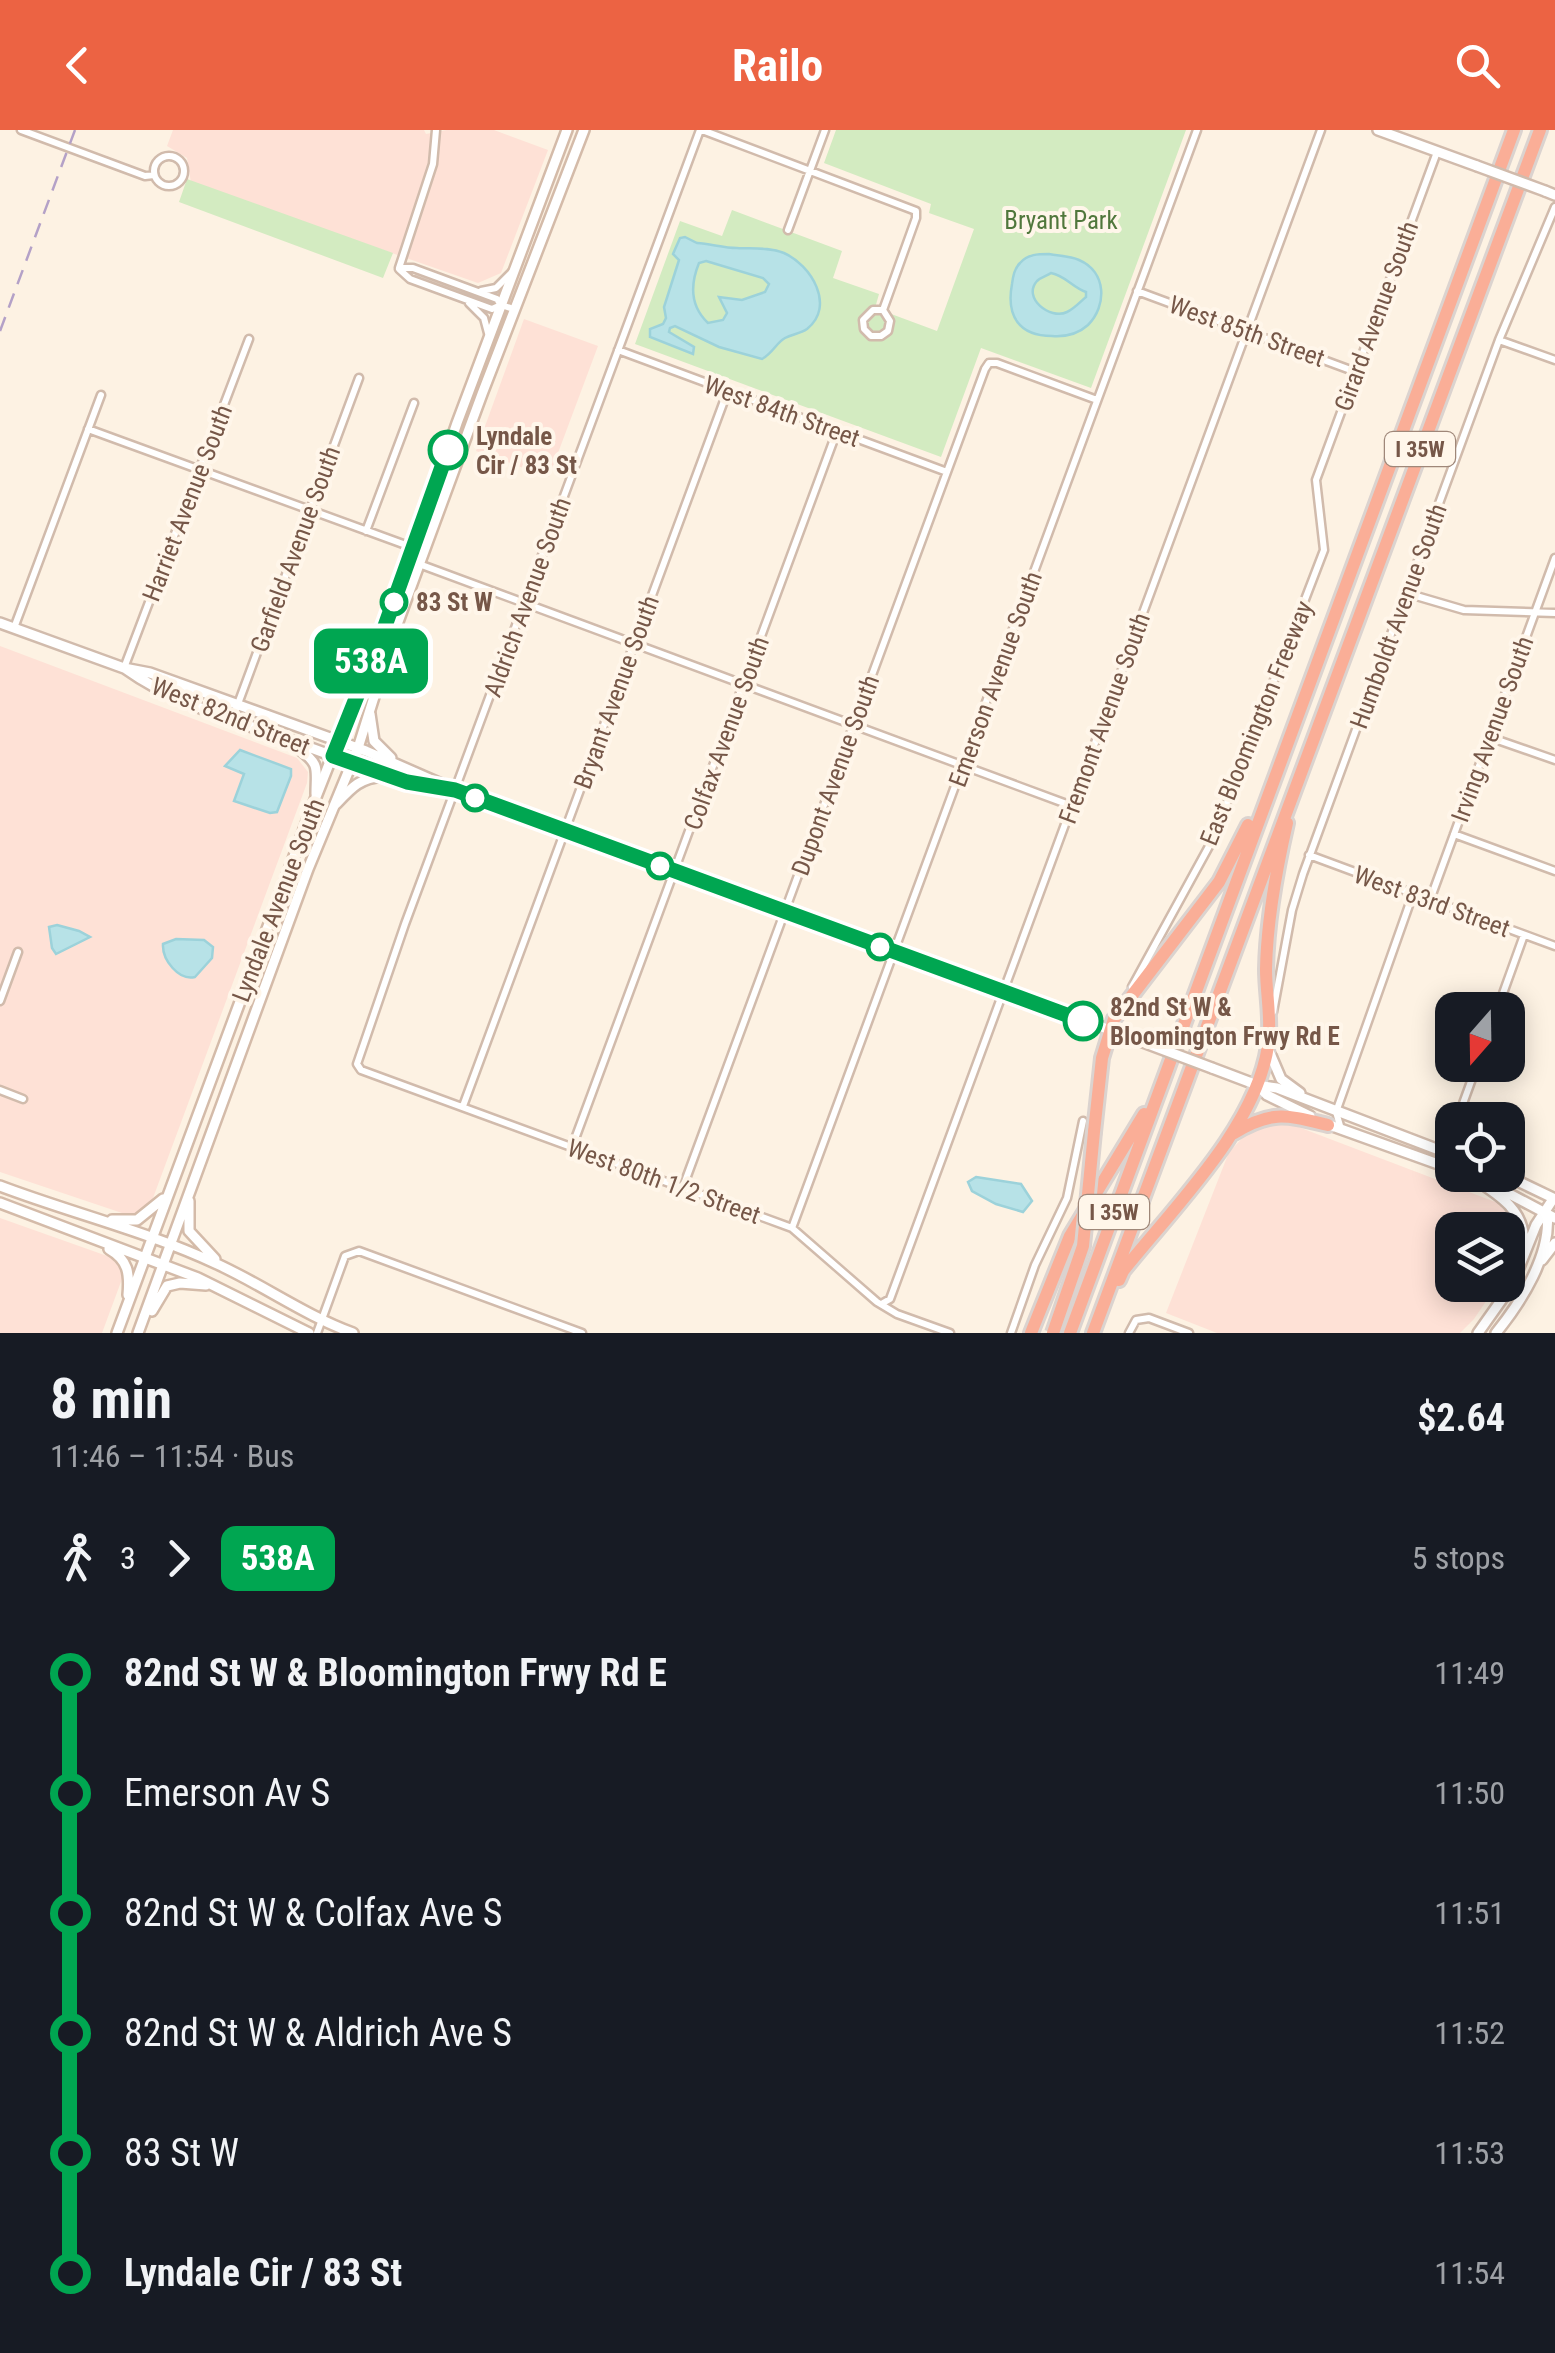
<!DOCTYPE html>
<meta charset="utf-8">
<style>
body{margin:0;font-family:"Roboto Condensed",sans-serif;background:#242831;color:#f1f3f6;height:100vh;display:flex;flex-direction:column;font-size:38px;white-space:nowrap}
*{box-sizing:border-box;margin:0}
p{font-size:32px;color:#9ea1a6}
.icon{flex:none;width:55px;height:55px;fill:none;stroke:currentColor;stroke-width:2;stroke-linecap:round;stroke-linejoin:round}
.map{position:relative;height:1203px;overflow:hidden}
.details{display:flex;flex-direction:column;background:#171b24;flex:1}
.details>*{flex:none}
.badge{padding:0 20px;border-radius:15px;font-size:35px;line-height:65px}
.needle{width:65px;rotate:200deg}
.buttons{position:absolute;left:1435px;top:862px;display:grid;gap:20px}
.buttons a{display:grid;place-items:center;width:90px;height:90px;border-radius:20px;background:#171b24;box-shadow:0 5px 25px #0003;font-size:50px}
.map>.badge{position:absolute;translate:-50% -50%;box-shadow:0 0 0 5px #fff}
.legs{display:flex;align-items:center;gap:15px;height:110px;padding:0 50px;font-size:32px}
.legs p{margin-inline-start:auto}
.summary{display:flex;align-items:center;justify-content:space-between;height:170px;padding:0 50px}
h1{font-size:55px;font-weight:700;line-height:75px}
ul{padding:0 50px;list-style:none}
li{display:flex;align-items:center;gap:35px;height:120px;font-size:38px}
li i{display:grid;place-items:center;width:15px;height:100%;margin:0 12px;background:currentColor}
li i::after{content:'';width:25px;height:25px;margin:-12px;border:8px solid;border-radius:50%;background:#171b24}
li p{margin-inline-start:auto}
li:first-child i{background:linear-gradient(#0000 50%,currentColor 0)}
li:last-child i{background:linear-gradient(currentColor 50%,#0000 0)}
header{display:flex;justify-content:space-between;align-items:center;height:130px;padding:0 50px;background:#ec6343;color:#fff;font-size:45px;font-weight:700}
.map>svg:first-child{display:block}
.commercial{fill:#fee1d6}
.green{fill:#d3ebc1}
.water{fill:#b7e2e7;stroke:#9cd2da;stroke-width:2.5;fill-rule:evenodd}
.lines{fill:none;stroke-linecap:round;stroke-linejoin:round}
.minor-casing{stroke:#d1bbac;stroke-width:11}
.tertiary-casing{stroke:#d1bbac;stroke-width:14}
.secondary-casing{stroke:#d4bba9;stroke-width:14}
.motorway-casing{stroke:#dbd3cf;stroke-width:18}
.minor{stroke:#fff;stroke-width:6}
.tertiary{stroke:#fff;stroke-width:9}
.secondary{stroke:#fff;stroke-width:9}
.motorway{stroke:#faae97;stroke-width:12}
.rail{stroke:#b4a1c7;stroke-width:2.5;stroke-dasharray:15 10;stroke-linecap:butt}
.tertiary-bridge-casing{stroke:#d1bbac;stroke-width:14;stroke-linecap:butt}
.motorway-bridge-casing{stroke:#dbd3cf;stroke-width:18;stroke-linecap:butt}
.tertiary-bridge{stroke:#fff;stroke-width:9}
.motorway-bridge{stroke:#faae97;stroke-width:12}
.line-1-casing{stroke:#fff;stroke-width:22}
.line-1{stroke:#00a651;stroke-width:15}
.stop-1-dot{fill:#fff;stroke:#00a651;stroke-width:5}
.labels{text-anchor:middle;stroke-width:8;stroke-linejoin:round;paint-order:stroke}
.shield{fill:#fff6ea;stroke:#9f8779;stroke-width:2.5}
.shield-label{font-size:22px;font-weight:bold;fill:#765748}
.park-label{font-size:25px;fill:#50773c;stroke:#fff6ea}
.street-label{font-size:25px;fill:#765748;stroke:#fff6ea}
.stop-label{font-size:25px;font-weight:bold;fill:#765748;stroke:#fff6ea;text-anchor:start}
</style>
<header><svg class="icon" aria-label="back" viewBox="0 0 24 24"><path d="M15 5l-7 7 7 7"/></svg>Railo<svg class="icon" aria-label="search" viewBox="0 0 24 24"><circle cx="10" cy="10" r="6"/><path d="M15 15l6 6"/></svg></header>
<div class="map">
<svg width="1555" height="1203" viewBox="0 0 1555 1203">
<rect width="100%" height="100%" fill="#fdf2e3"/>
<path class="commercial" d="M173 0H424L426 4 447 0H494L548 20 501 143 478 153 191 53 187 28 167 16Z
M524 189 598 216 549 347 476 321Z
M0 516 297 628 308 642 307 653 153 1068 145 1078 133 1084 122 1083 0 1042Z
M1280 990 1498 1073 1510 1088 1514 1106 1508 1135V1100H1452V1155H1497L1474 1189 1460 1203H1217L1166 1183 1229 1022 1251 999Z
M0 1088 110 1127 121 1139 122 1149 102 1203H0Z"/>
<path class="green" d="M836 0H1186L1091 258 981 218 941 327 635 214 680 91 722 106 732 80 842 121 833 148 879 164 875 178 937 201 974 99 929 83 931 74 824 33Z
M187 49 393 123 383 148 179 72Z"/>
<path class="water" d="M685 107 697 113C711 114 724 118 737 118 752 119 769 117 784 123 811 135 836 176 807 199 800 204 792 204 785 208 776 213 773 223 762 229L719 217 675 196 670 198 669 202 694 217 693 224 650 207V199L663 194 666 188 664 177 679 130 673 124 680 108ZM706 131 763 148 769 154 765 162 742 170 719 167 727 183 723 190 708 193C690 176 690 155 699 133Z
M1049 124C1059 126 1070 126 1079 130 1107 142 1107 176 1088 195 1078 204 1065 207 1052 206 1019 206 1006 186 1012 154 1013 147 1014 139 1020 133 1028 124 1038 124 1049 124ZM1051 143C1066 146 1072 157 1086 162V167C1080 172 1074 179 1067 182 1050 190 1022 168 1037 151 1041 147 1047 146 1051 143Z
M240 620 291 639V646L277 682 270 683 234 671 244 644 225 636Z
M57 795 79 801 90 807 56 824 52 818 49 797Z
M176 809 204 810 213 817 212 828 195 847C179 851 162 830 163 814Z
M976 1047 1021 1054 1032 1071 1023 1082 996 1074 972 1061 968 1052Z"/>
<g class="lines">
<defs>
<path id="minor" d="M21 0 145 46 154 45
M700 0 405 794 357 934 361 940 792 1098 877 1172 897 1184 950 1203
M702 0 916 81V88L883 180H873L863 190 864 199 871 206H881L888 201 890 191 883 180
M154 41a15 15 0 1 1 30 0a15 15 0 1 1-30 0Z
M788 100 825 0
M399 138 433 34 436 0
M399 138H413L497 169 501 175 514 179
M399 139 410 149 492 179 501 175
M481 161 496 158 512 142
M1137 161 1356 242
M469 173 484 188 488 203
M1499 210 1555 230
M618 220 947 342
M88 299 414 418
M366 401 414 273
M419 434 1072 676
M1406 463 1464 480 1555 483
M14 498 101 265
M124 538 249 209
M232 590 359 248
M1489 607 1555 630
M1454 704 1555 741
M1309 725 1555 816
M1430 770 1555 428
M1132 857 1213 709 1324 420 1316 350 1437 22
M0 871 18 822
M1497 880 1524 805
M1273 882 1292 780 1303 744 1499 210 1555 77
M0 960 23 969
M463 976 728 260
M1457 990 1477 935
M1341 999 1336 982 1413 764
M572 1017 837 301
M1440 1035 1452 1004
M683 1057 985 239 989 233H997L1097 270
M792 1098 1197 0
M883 1173 890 1169 1321 0
M317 1203 345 1126 359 1121 582 1203
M1011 1203 1035 1135 1067 1068 1083 991
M1129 1203 1136 1190 1149 1188 1189 1203"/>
<path id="tertiary" d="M1378 0 1477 36
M1545 61 1555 65
M0 493 124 538 150 543 366 621 455 660 1140 911
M126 539C172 572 231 589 284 608 337 627 391 651 447 659
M370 584 374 611 391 628
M298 618C321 635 316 638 316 664
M336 674C352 657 360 648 383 646
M1269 921 1281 949 1300 963
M1212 938 1257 955 1277 958 1452 1025
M1259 957 1267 965 1310 986
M1324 993 1452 1039
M1468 1045C1495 1062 1528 1080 1523 1117
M1505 1045 1555 1069
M1498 1058 1555 1088
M1542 1130 1555 1113
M1478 1203 1512 1155 1536 1095 1553 1069
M1496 1203C1521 1172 1552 1124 1547 1083"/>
<path id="secondary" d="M0 1056C71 1083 147 1101 217 1134 263 1155 306 1186 353 1203
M189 1071V1101L215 1129
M0 1073 198 1148 309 1203
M112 1090H137L163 1069
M109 1119C128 1130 130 1143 128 1165
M152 1181 167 1156 180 1153 206 1155
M117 1203 316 667 414 418 457 293 567 0
M138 1203 308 739 358 618 395 500 482 264 584 0"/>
<path id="motorway" d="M1094 1002 1102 928 1114 889 1219 752 1248 695
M1234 1003C1272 980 1286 985 1328 995
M1119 1150 1123 1141C1174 1077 1256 997 1268 916 1272 891 1266 864 1266 839 1267 790 1276 741 1287 693
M1031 1203 1070 1106 1144 984
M1070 1203 1514 0
M1093 1203 1540 0"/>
</defs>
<use href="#minor" class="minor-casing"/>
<use href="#tertiary" class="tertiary-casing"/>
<use href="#secondary" class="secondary-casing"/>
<use href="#motorway" class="motorway-casing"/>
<use href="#minor" class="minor"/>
<use href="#tertiary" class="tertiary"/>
<use href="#secondary" class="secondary"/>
<use href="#motorway" class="motorway"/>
<path class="rail" d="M0 201 75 0"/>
<defs>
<path id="tertiary-bridge" d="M1477 36 1545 61
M1140 911 1212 938"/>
<path id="motorway-bridge" d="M1053 1203 1083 1116 1094 1002"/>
</defs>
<use href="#tertiary-bridge" class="tertiary-bridge-casing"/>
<use href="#motorway-bridge" class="motorway-bridge-casing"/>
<use href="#tertiary-bridge" class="tertiary-bridge"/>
<use href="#motorway-bridge" class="motorway-bridge"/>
</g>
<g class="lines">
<defs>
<path id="line-1" d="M448 320 385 496 333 626 407 652 455 660 1083 891"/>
</defs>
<use href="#line-1" class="line-1-casing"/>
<use href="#line-1" class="line-1"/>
</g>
<g class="stop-1-dot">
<circle cx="448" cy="320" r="18"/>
<circle cx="394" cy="472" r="12"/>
<circle cx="475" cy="668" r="12"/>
<circle cx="660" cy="736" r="12"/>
<circle cx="880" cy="817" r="12"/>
<circle cx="1083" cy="891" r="18"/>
</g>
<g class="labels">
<g class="shield">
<rect x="1385" y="302" width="70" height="34" rx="8"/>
<rect x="1079" y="1065" width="70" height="34" rx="8"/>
</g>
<g class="shield-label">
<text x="1420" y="327">I 35W</text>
<text x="1114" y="1090">I 35W</text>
</g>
<g class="park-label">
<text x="1061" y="99">Bryant Park</text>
</g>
<g class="street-label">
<text transform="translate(1376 186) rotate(-70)" y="9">Girard Avenue South</text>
<text transform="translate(1247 201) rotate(20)" y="9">West 85th Street</text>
<text transform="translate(782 281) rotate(20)" y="9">West 84th Street</text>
<text transform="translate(187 373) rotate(-69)" y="9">Harriet Avenue South</text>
<text transform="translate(295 419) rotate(-70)" y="9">Garfield Avenue South</text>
<text transform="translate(527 467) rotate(-70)" y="9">Aldrich Avenue South</text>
<text transform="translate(1398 486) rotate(-70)" y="9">Humboldt Avenue South</text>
<text transform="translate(995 549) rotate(-70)" y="9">Emerson Avenue South</text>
<text transform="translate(616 562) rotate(-70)" y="9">Bryant Avenue South</text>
<text transform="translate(231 586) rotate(22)" y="9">West 82nd Street</text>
<text transform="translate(1104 588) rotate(-70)" y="9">Fremont Avenue South</text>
<text transform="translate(1256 593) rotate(-68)" y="9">East Bloomington Freeway</text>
<text transform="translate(1492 599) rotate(-70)" y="9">Irving Avenue South</text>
<text transform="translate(726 603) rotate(-70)" y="9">Colfax Avenue South</text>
<text transform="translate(835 645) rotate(-70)" y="9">Dupont Avenue South</text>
<text transform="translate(278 770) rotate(-69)" y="9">Lyndale Avenue South</text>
<text transform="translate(1432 771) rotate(20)" y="9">West 83rd Street</text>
<text transform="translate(664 1051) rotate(20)" y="9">West 80th 1/2 Street</text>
</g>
<g class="stop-label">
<text x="476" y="315">Lyndale<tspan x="476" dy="29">Cir / 83 St</tspan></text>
<text x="416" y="481">83 St W</text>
<text x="1110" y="886">82nd St W &amp;<tspan x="1110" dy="29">Bloomington Frwy Rd E</tspan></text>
</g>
</g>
</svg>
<div class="buttons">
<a><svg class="needle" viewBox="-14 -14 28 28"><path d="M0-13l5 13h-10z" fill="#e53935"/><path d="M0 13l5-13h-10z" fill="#9ea1a6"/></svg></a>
<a><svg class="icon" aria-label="locate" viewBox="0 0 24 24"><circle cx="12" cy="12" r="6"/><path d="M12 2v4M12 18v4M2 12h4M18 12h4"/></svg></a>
<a><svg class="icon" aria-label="layers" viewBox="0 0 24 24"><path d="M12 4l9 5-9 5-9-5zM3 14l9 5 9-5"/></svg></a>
</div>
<b class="badge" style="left:371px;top:531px;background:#00a651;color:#fff">538A</b>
</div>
<section class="details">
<div class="summary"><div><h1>8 min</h1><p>11:46 – 11:54 · Bus</p></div><b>$2.64</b></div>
<div class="legs"><svg class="icon" aria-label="walk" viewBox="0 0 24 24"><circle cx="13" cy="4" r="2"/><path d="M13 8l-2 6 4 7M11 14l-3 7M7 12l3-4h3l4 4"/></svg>3<svg class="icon" aria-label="forward" viewBox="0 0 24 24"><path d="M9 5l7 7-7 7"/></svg><b class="badge" style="background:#00a651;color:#fff">538A</b><p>5 stops</p></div>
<ul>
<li><i style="color:#00a651"></i><b>82nd St W &amp; Bloomington Frwy Rd E</b><p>11:49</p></li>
<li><i style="color:#00a651"></i><span>Emerson Av S</span><p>11:50</p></li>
<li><i style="color:#00a651"></i><span>82nd St W &amp; Colfax Ave S</span><p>11:51</p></li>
<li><i style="color:#00a651"></i><span>82nd St W &amp; Aldrich Ave S</span><p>11:52</p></li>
<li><i style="color:#00a651"></i><span>83 St W</span><p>11:53</p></li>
<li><i style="color:#00a651"></i><b>Lyndale Cir / 83 St</b><p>11:54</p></li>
</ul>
</section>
